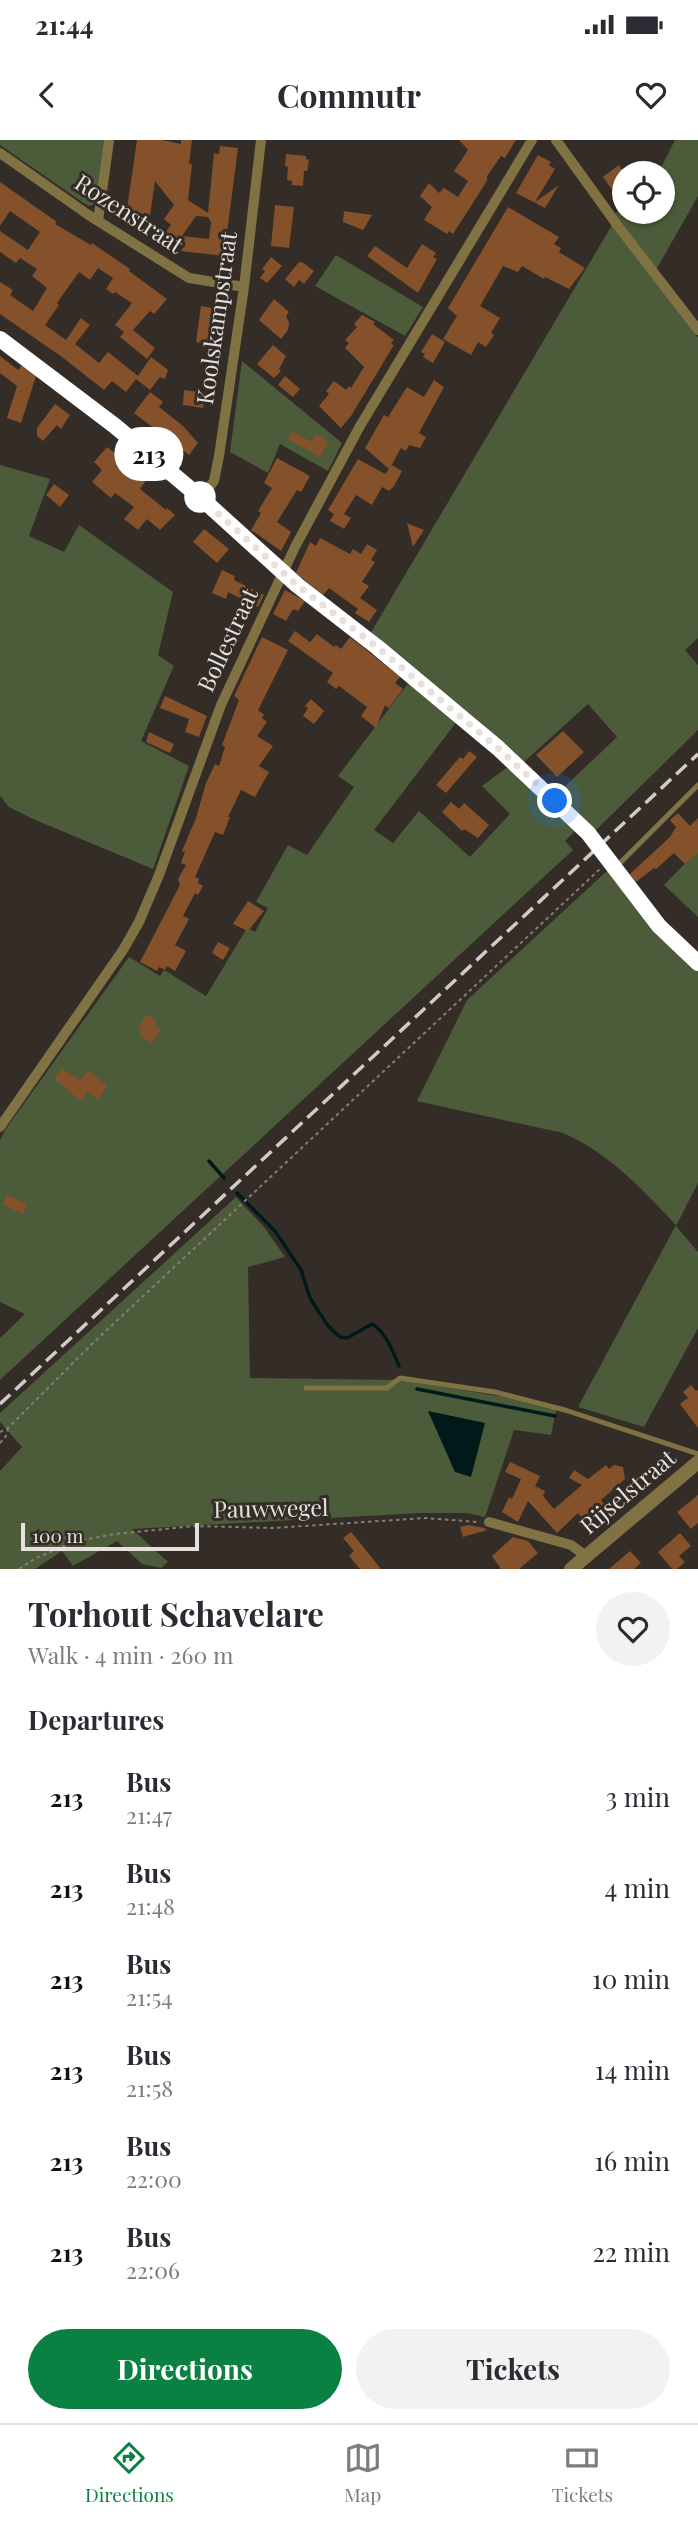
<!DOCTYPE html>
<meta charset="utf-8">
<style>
body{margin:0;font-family:"Playfair Display",serif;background:#f2f2f3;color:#2b2b33;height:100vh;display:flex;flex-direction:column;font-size:26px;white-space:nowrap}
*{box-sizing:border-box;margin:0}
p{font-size:23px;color:#7c7c81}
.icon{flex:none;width:38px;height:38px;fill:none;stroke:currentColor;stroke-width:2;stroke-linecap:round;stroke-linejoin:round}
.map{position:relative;height:1429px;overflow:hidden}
.drawer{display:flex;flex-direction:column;background:#fff;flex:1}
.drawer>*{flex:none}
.badge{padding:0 14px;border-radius:23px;font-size:24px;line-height:46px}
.tools{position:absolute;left:612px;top:21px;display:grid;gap:14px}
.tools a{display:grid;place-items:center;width:63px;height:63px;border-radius:50%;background:#fff;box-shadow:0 2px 5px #0004;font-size:35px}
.scale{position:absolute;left:21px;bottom:18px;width:178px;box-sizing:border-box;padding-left:7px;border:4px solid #e6e1dd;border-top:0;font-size:19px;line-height:24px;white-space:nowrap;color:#e6e1dd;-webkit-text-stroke:5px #342c27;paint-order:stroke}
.you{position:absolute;width:35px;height:35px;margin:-18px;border:5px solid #fff;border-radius:50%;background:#1a73e8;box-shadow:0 0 0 10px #1a73e833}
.map>.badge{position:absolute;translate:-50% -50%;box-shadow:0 0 0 4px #fff}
h2{padding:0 28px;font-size:26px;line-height:63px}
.round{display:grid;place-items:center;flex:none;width:74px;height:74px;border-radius:37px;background:#f2f2f3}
.overview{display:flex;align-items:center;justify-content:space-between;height:119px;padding:0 28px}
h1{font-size:33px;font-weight:700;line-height:52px}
.primary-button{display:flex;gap:14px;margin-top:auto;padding:14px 28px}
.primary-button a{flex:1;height:80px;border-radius:42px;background:#0b8043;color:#fff;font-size:28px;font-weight:700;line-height:80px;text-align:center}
.primary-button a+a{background:#f2f2f3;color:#2b2b33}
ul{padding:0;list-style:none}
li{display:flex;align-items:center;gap:21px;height:91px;padding:0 28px}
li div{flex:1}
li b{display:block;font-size:26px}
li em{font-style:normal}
li .badge{min-width:77px;font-weight:700;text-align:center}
.status{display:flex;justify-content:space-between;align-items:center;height:49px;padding:0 35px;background:#fff;direction:ltr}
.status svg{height:19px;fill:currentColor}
header{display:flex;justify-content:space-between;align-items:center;height:91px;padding:0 28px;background:#fff;font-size:32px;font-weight:700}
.dock{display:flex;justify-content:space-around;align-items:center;height:98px;border-top:2px solid #e1e1e2;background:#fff;font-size:19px;color:#7c7c81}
.dock a{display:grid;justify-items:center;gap:4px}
.dock .selected{color:#0b8043}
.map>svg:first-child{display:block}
.green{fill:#4c5b39}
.water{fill:#001a1a}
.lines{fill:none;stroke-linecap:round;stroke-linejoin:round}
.stream{stroke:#001a1a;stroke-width:3.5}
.building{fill:#84512a;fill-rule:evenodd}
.path{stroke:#847d78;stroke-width:2;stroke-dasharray:3.5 3.5;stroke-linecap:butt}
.service{stroke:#817244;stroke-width:5}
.minor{stroke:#817244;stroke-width:10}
.tertiary{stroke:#817244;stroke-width:14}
.rail{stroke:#d1cbc7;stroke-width:3.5;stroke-dasharray:14 7;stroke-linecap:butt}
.line-casing{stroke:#fff;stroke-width:16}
.line{stroke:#fff;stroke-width:10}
.walk{stroke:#e6e1dd;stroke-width:7;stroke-dasharray:0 12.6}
.stop-dot{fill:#fff;stroke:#fff;stroke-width:3.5}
.labels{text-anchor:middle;stroke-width:6;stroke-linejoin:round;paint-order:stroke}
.street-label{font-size:23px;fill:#e6e1dd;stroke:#342c27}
</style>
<div class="status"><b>21:44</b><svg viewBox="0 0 49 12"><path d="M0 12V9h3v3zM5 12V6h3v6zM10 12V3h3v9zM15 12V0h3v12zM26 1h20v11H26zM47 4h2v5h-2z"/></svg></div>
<header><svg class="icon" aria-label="back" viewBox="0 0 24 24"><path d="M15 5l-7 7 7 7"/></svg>Commutr<svg class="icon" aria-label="heart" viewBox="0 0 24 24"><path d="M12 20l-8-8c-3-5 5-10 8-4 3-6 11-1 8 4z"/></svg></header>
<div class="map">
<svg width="698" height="1429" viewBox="0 0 698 1429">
<rect width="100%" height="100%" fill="#342c27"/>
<path class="green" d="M0 0H104L96 63 90 66 85 64 0 5Z
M675 0H698V56L656 130 615 73 625 67V72H663L664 39 660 30Z
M612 85 698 198V498L685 510 698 525V590L595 691 557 654 617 597 588 564 524 622 475 578 370 494Z
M336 115 423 167 405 196 315 146Z
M242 221 342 303 328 331 280 304 268 333 230 312Z
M0 325 50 339 29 396 64 412 79 385 173 452 158 515 174 526 141 601 189 626 153 729 33 679 9 667 0 656Z
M410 541 458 580 374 690 393 703 419 671 470 717 510 674 482 646 509 626 576 690 565 701 573 710 0 1240V1198L25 1174 0 1162V1000L5 990 129 817 160 836 164 830 206 856 247 788 255 792 268 768 256 762 288 705 307 715 354 647 338 636Z
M698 710V777L664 745Z
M608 730 656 795 698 830V1043L676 1086 698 1112V1188L644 1287 578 1267 676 1085C642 1049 609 1013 563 993L417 961 467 860Z
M236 1057 264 1087 285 1117 248 1127 250 1238 402 1240 557 1266 551 1295 514 1290 485 1377 467 1373H420L132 1389 168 1422 161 1428 142 1424 117 1401 73 1426 62 1411 35 1429H0V1331L22 1307 0 1282V1273Z"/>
<path class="water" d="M428 1271 485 1283 471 1337 455 1332Z"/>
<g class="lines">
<path class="stream" d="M209 1021 224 1038
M237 1053 275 1091 301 1130 310 1158 328 1186 340 1197 347 1198 372 1184C386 1192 393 1212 399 1226
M417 1249 555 1276"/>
</g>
<path class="building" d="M137 0H162L181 4V0H192L189 24H192L188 60 208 73 214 13 219 14 220 6 238 8 224 116 181 111 183 107 164 94 171 85 164 79 174 65 155 41 150 76 146 82 134 74V70L127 69ZM196 76 208 77 211 82 209 99 182 96Z
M459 0H516L505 18 501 16 487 36V41L453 94 449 91 447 94 424 80 432 67 420 56 429 43 439 53 444 48 458 57 468 41 454 31 468 10Z
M286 14 306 16V19L309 20 307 31H304L303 46 292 45V41L287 40 288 27 285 26Z
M538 15 551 22 549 25 555 29 535 62 559 45 545 68 516 53Z
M619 25 625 34V68L603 37Z
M0 42 57 82 55 84 91 105 92 103 130 129 129 131 167 159 154 174 150 171 133 190 155 208 147 219 120 197 124 192 115 185 132 163 115 152 113 154 106 149 113 138 98 128 90 140 79 132 57 163 59 165 45 185 66 200 81 178 90 185 75 204 99 223 108 212 138 236 151 217 168 230 165 239 160 237 150 250 136 239 126 252 112 241 104 250 62 217 0 174V142L13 150 10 155 33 171 47 148 32 136 37 129 20 118 16 123 0 112V91L28 110 40 92 10 71 0 86Z
M275 65 294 67 289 108 271 106Z
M508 67 559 97 554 104 561 108 559 112 585 128 569 149 545 137 544 139 522 126 518 132 503 126 480 166 500 178 491 193 494 195 486 207 478 202 471 215 443 199 457 176 448 168Z
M344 71 372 75 363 90 343 82Z
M422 104 436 113 433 117 437 119 418 153 367 116 375 106 407 128Z
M271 117 282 126 267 143 260 138 265 131 262 129Z
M299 122H302L314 131 304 144 299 140 294 147 285 139Z
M274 159 289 172 286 176 289 182 288 190 281 199 259 180Z
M201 166 218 169 213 204 196 202Z
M362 175 375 182 373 184 394 200 391 204 394 205 351 276 341 288 319 266 329 254 326 251 334 241 346 250 349 246 351 248 364 227 345 208 349 203 345 200 357 187 354 184Z
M432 194 445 202 433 223 423 217 425 214 421 212Z
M273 205 286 216 279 229 281 231 274 238 257 224Z
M0 216 18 230 22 225 36 236 21 283 7 278 17 246 0 233Z
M285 236 300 249 293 257 278 245Z
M434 240 444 247 419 293 426 297 420 308 409 305 406 311 401 308 390 328 392 325 402 331 394 346 389 351 382 347 372 365 356 355 344 374 351 378 344 389 330 381 334 374 328 370 358 319 385 334 389 329 365 308 384 275 388 277 407 247 424 257Z
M184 250 206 253 203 268 183 265Z
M150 252 163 262 159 267 183 286 198 303 189 315 134 273Z
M55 264 70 275 61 289 57 285 43 301 37 296V288Z
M292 291 312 302 316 294 329 302 320 317 288 299Z
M107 307 119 316 115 320 130 333 133 329 147 339 140 349 166 370 167 368 175 375 160 390 147 379 138 390 124 379 134 367 115 353 111 358 92 342 102 330 94 322Z
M277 318 310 336 301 352 297 350 277 382 291 392 281 411 251 390 261 373 258 371 272 348 264 343Z
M54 344 69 355 60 367 46 355Z
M407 383 424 390 413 407Z
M204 389 229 409 217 423 193 402Z
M320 398 350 414 353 409 361 414 367 404 377 410 371 420 375 422 362 442 369 446 360 458 377 470 369 482 355 473 358 469 329 448 323 455 296 433 310 402 316 406Z
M222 430 235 436 234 440 264 455 258 467 228 452 226 459 212 453Z
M285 450 305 461 298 471 293 469 286 481 273 474Z
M295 491 310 502 317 494 334 507 336 505 341 509 350 497 400 537 395 543 403 549 389 568 385 565 376 588 361 576 367 567 339 546 336 549 327 542 333 533 288 501Z
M262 497 288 510 258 570 264 575 262 578 267 582 257 596 273 606 259 626 269 632 255 657 241 650 228 677H230L223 695 215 692 195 737 199 739 198 743 203 746 198 755 195 753 183 776 189 779 175 805 186 811 175 831 167 826 165 830 159 827 157 831 140 822 180 745 178 739 186 725 181 723 185 712 182 711 196 678 206 643 215 624 219 626 225 607 222 605 239 560 234 556Z
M165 556 207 576 199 597 185 592 189 579 160 568Z
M311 559 324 571 314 584 303 576 308 568 305 566Z
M563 591 584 612 557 637 536 615Z
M149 592 174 604 170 613 146 602Z
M469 611 477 617 446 653 436 645 460 617 463 619Z
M451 662 459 669 464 663 489 685 478 698 464 689 462 691 442 672Z
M678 673 690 686 698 678V713L685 724 674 713 656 729 654 728 636 742 630 735 632 732 670 697 676 687 670 680Z
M248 761 264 771 248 791 233 784Z
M218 802 230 808 223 820 212 813Z
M147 874 157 881 154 885 161 890 151 903 139 895 142 890 138 888Z
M62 929 80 940 89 930 107 946 105 950 98 960 88 952 81 961 56 940 55 936Z
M7 1055 27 1064 23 1074 3 1065Z
M691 1245 696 1251 698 1250V1288L680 1264 688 1258 683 1252Z
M510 1322 540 1336 535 1346 545 1351 543 1356 554 1369 582 1345 569 1338 574 1330 588 1339 606 1325 609 1329 614 1325 623 1327 625 1339 601 1360 606 1366 586 1382 578 1373 557 1393 528 1361 518 1382 502 1372 509 1357 512 1359 521 1339 505 1332Z
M698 1355V1383L691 1389 677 1372Z
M468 1385 484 1388 487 1390 463 1397 460 1387Z
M351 1392 357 1399 381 1429H360L349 1416 354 1411 343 1398Z
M680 1393 691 1406 679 1416 685 1422 677 1429H672L658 1412Z
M513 1397 528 1401 538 1413 519 1429H501L492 1416Z
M630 1411 641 1423 634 1429H609Z"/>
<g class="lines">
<path class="path" d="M0 1292 8 1288 93 1203 601 728
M0 1303 6 1296 8 1289
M19 1429 36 1418 76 1401 115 1394 195 1386 273 1388 426 1378 477 1382"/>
<path class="service" d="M614 724H619L698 645
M306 1248H387L400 1238 495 1252 565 1270 698 1314"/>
<path class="minor" d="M556 0 618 86 698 190
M0 13 90 76 189 138 244 147
M98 81 109 0
M0 199 115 286 201 358 297 445 377 507 498 608 588 693 659 787 698 823
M201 358 214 341 219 316 244 147 261 0
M0 987 123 810 139 782 159 735 221 565 295 407 360 286 532 0
M489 1382 571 1405 586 1416"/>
<path class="tertiary" d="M571 1429 698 1322"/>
<path class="rail" d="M0 1264 698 614"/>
</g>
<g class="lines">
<defs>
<path id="line" d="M0 199 115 286 201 358 297 445 377 507 498 608 588 693 659 786 698 823"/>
</defs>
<use href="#line" class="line-casing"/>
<use href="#line" class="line"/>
<path class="walk" d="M200 357 297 445 377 507 498 608 555 661"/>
</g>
<circle class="stop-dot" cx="200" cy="357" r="14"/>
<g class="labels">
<g class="street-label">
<text transform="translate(129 74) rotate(33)" y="8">Rozenstraat</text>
<text transform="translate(217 178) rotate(-82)" y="8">Koolskampstraat</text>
<text transform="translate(228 500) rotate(-65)" y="8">Bollestraat</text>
<text transform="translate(628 1352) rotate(-40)" y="8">Rijselstraat</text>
<text transform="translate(271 1369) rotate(-1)" y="8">Pauwwegel</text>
</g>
</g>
</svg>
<div class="tools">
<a><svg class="icon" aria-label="locate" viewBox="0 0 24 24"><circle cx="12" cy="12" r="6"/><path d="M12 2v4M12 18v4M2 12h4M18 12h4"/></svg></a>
</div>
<div class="scale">100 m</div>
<div class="you" style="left:555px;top:661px"></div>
<b class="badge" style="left:149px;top:314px;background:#fff;color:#111">213</b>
</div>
<section class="drawer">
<div class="overview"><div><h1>Torhout Schavelare</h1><p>Walk · 4 min · 260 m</p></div><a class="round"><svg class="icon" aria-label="heart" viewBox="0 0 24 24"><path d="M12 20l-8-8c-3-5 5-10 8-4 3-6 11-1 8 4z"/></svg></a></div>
<h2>Departures</h2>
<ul>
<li><span class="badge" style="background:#fff;color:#111">213</span><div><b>Bus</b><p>21:47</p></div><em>3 min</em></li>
<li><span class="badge" style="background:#fff;color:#111">213</span><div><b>Bus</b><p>21:48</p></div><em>4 min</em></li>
<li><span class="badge" style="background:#fff;color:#111">213</span><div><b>Bus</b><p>21:54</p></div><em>10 min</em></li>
<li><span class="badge" style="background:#fff;color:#111">213</span><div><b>Bus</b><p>21:58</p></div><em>14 min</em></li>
<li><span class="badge" style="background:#fff;color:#111">213</span><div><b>Bus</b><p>22:00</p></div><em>16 min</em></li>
<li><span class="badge" style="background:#fff;color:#111">213</span><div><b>Bus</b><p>22:06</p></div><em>22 min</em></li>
</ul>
<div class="primary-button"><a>Directions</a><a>Tickets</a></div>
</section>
<nav class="dock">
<a class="selected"><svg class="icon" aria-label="directions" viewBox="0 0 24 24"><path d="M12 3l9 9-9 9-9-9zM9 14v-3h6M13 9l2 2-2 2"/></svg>Directions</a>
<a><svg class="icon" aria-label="map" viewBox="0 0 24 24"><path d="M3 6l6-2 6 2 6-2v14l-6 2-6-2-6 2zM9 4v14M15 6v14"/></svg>Map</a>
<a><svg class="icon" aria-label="tickets" viewBox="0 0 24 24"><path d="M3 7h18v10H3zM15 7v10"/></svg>Tickets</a>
</nav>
